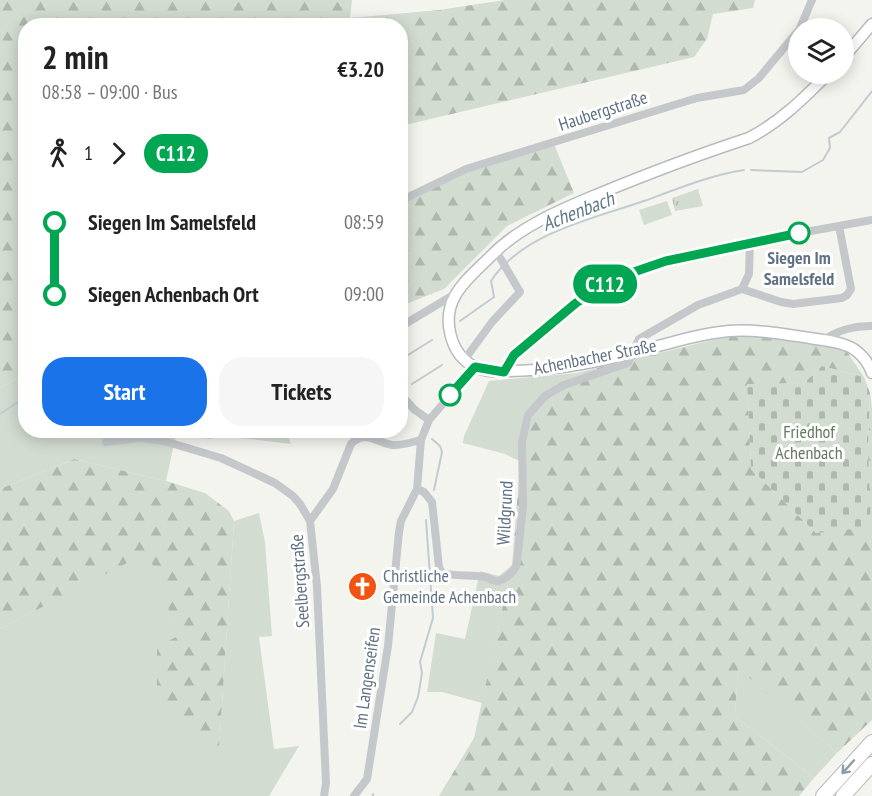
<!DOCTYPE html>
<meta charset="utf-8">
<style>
body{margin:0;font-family:"PT Sans Narrow",sans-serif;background:#f6f6f6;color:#222;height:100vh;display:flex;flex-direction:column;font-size:22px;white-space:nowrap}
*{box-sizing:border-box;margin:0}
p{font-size:20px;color:#767676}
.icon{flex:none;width:33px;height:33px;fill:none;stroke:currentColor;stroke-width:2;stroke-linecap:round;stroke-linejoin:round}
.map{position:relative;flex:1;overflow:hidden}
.details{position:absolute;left:18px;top:18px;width:390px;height:420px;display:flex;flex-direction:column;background:#fff;border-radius:24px;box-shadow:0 3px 15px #0003}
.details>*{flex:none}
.badge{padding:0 12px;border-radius:20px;font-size:21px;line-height:39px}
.tools{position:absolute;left:788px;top:18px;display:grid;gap:12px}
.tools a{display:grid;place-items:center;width:66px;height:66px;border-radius:50%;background:#fff;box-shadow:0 3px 15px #0003;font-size:30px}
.map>.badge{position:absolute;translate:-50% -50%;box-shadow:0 0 0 3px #fff}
.legs{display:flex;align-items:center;gap:9px;height:66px;padding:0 24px;font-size:20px}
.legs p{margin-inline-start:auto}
.summary{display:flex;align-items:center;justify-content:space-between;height:102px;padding:0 24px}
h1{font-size:33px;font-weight:700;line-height:45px}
.cta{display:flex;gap:12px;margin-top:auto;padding:12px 24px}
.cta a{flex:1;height:69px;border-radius:24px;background:#1a73e8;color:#fff;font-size:24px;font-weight:700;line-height:69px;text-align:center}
.cta a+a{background:#f6f6f6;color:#222}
ul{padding:0 24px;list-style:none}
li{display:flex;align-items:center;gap:21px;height:72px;font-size:22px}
li i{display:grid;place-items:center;width:9px;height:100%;margin:0 8px;background:currentColor}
li i::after{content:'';width:15px;height:15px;margin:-8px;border:4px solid;border-radius:50%;background:#fff}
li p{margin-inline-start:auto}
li:first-child i{background:linear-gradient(#0000 50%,currentColor 0)}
li:last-child i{background:linear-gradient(currentColor 50%,#0000 0)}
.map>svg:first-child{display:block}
.grass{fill:#d3dcd0}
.forest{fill:url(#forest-firs)}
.cemetery{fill:url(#cemetery-stones)}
.park{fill:url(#park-tufts)}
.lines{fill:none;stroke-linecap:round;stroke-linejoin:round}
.stream{stroke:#c2cbd1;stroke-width:2}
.secondary-casing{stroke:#b7bbc0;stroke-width:13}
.highway-casing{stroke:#b7b9bc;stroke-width:16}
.street{stroke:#c5c8cb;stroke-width:8}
.secondary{stroke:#fff;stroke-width:10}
.highway{stroke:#fff;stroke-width:14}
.oneway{stroke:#909ca8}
.line-1-casing{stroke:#fff;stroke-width:14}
.line-1{stroke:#00a651;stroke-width:9}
.stop-1-dot{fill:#fff;stroke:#00a651;stroke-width:3}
.labels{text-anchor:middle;stroke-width:6;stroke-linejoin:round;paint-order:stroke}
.street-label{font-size:18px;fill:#607183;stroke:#fff}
.stop-label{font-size:18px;font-weight:bold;fill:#607183;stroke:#fff}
.park-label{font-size:18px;fill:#637a5f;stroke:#fff}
.poi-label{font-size:18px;fill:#607183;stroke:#fff;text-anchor:start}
.water-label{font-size:20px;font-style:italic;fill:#607a88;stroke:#fff}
</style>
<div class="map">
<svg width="872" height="796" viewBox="0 0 872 796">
<defs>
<pattern id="forest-firs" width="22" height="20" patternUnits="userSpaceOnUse" patternTransform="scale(1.5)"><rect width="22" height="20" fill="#d3dcd0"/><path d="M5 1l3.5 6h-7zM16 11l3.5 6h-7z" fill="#afb7ae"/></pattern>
<pattern id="cemetery-stones" width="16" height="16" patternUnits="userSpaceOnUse" patternTransform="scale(1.5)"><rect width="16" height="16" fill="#d3dcd0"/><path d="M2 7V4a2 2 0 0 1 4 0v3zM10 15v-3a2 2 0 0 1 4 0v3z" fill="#afb7ae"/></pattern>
<pattern id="park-tufts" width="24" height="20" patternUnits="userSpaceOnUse" patternTransform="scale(1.5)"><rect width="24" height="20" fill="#d3dcd0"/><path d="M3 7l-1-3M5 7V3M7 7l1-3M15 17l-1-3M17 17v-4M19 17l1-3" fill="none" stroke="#afb7ae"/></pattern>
</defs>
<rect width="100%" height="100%" fill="#f4f4ef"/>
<path class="grass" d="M667 201 672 215 644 225 639 210Z
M25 373 26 430 286 431 291 444 218 435 211 439 176 435 166 481 74 459 0 489V388Z
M577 373 524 417 521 462 505 454 463 443 464 436 489 381Z
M259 513 265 542 272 636 259 637 274 749 299 746 269 796H0V629L148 551 219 750 234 521Z
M512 565 482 703 442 692H427L436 633 465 639 480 571 499 576Z
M738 667 837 753 814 778 735 716Z"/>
<path class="forest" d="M0 0H352L350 18 439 10 505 0H755L753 8 713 14 707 39 694 57 401 126 400 26H26L25 373 0 388Z
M554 144 574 193 507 226 444 289 401 306V197L472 165Z
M737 334 845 349 864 377 822 366 804 383 747 385 751 469 816 533 868 451 870 393 872 408V720L837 753 738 668 735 716 814 778 799 796H439L474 738 512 565 524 417 577 373Z
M74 459 166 481 205 493 229 511 234 521 219 750 157 698V647L178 636 148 552 0 629V489Z"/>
<path class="cemetery" d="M822 366 864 377 870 393 868 451 871 527 816 533 751 469 747 384 804 383Z"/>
<path class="park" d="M698 189 703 206 675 211 672 198Z"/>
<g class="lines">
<path class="stream" d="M751 170 802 172 823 160 830 148 829 138 840 132 872 91
M460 321 494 297 491 281C523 232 596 218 647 200 679 188 711 175 744 170
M400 360 432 340
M412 384 442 365
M0 414 26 397
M432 439 440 446 442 452 434 490
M400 724 412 712 418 697 422 673 420 662 433 618 426 520
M373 794V796"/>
<defs>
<path id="secondary" d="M843 58 872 24
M828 74C804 98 780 122 749 138 697 155 647 174 596 195 560 210 519 227 491 256 479 268 463 281 455 296 442 319 450 355 475 367 484 371 496 372 506 371 549 371 595 363 636 352 667 344 697 334 729 331 755 329 783 334 810 338 821 340 834 341 845 345 858 349 868 361 872 373"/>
<path id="highway" d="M823 796 872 742
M843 796 872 764"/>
</defs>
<use href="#secondary" class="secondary-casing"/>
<use href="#highway" class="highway-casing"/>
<path class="street" d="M800 28 812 0
M400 201 466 169 697 98 744 90 759 78 798 31
M742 289 781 302 793 304 842 298 847 295 851 289 839 226
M400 327 455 294
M823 340C839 330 853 326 872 326
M465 359 492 322 520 292 496 251
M504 372 514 355 576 303 607 283 631 271 666 261 750 242 872 220
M400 394 415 410 429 420
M106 442 140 438 164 441 221 458 275 483 293 496 300 504 310 521 317 586 326 783 324 796
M417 489 424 492 432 502 439 567 442 573C456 577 471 574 485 577 490 578 493 582 498 581 507 579 516 570 517 562L523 507 522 442 528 415 545 396 564 385 628 363 639 339 698 305 742 289 749 274 750 242
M310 521 333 489 351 444C365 430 376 442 392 445 401 446 412 442 421 440
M354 796 367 779 388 646 399 532 401 521 417 489 421 440 429 420 475 367"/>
<use href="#secondary" class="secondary"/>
<use href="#highway" class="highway"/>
</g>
<defs><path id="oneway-shaft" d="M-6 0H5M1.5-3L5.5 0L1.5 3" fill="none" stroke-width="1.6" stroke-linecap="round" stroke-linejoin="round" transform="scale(1.5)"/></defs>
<use class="oneway" href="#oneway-shaft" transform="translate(848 767) rotate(132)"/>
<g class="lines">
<defs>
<path id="line-1" d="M450 395 475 367 504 372 514 355 576 303 619 277 666 261 799 233"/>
</defs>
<use href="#line-1" class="line-1-casing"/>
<use href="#line-1" class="line-1"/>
</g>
<defs>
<symbol id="church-disc" viewBox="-11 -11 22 22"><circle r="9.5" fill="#f25310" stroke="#fff"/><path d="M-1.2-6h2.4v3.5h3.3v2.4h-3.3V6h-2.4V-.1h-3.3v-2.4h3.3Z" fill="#fff"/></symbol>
</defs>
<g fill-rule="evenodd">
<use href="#church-disc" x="346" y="570" width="33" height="33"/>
</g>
<g class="stop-1-dot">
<circle cx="799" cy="233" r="10"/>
<circle cx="450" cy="395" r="10"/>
</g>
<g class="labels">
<g class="street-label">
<text transform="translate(603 111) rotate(-18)" y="6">Haubergstraße</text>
<text transform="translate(595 357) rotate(-11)" y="6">Achenbacher Straße</text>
<text transform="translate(505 513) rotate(-87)" y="6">Wildgrund</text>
<text transform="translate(300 581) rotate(-94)" y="6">Seelbergstraße</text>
<text transform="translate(367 678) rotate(-82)" y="6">Im Langenseifen</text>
</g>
<g class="stop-label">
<text x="799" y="264">Siegen Im<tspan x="799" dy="21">Samelsfeld</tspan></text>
</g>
<g class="park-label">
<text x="809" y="438">Friedhof<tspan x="809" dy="21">Achenbach</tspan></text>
</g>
<g class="poi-label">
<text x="383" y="582">Christliche<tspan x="383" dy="21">Gemeinde Achenbach</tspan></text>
</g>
<g class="water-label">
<text transform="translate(578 211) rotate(-21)" y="7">Achenbach</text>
</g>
</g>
</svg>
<div class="tools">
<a><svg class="icon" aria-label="layers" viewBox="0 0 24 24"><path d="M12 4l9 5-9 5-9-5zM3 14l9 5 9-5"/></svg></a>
</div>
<b class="badge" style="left:605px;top:284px;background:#00a651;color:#fff">C112</b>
<section class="details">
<div class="summary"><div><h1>2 min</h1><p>08:58 – 09:00 · Bus</p></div><b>€3.20</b></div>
<div class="legs"><svg class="icon" aria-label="walk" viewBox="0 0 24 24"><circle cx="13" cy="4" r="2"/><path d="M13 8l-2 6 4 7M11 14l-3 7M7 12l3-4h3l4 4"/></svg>1<svg class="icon" aria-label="forward" viewBox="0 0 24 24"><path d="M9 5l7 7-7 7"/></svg><b class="badge" style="background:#00a651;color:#fff">C112</b></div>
<ul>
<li><i style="color:#00a651"></i><b>Siegen Im Samelsfeld</b><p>08:59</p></li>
<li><i style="color:#00a651"></i><b>Siegen Achenbach Ort</b><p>09:00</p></li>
</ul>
<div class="cta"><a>Start</a><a>Tickets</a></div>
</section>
</div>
